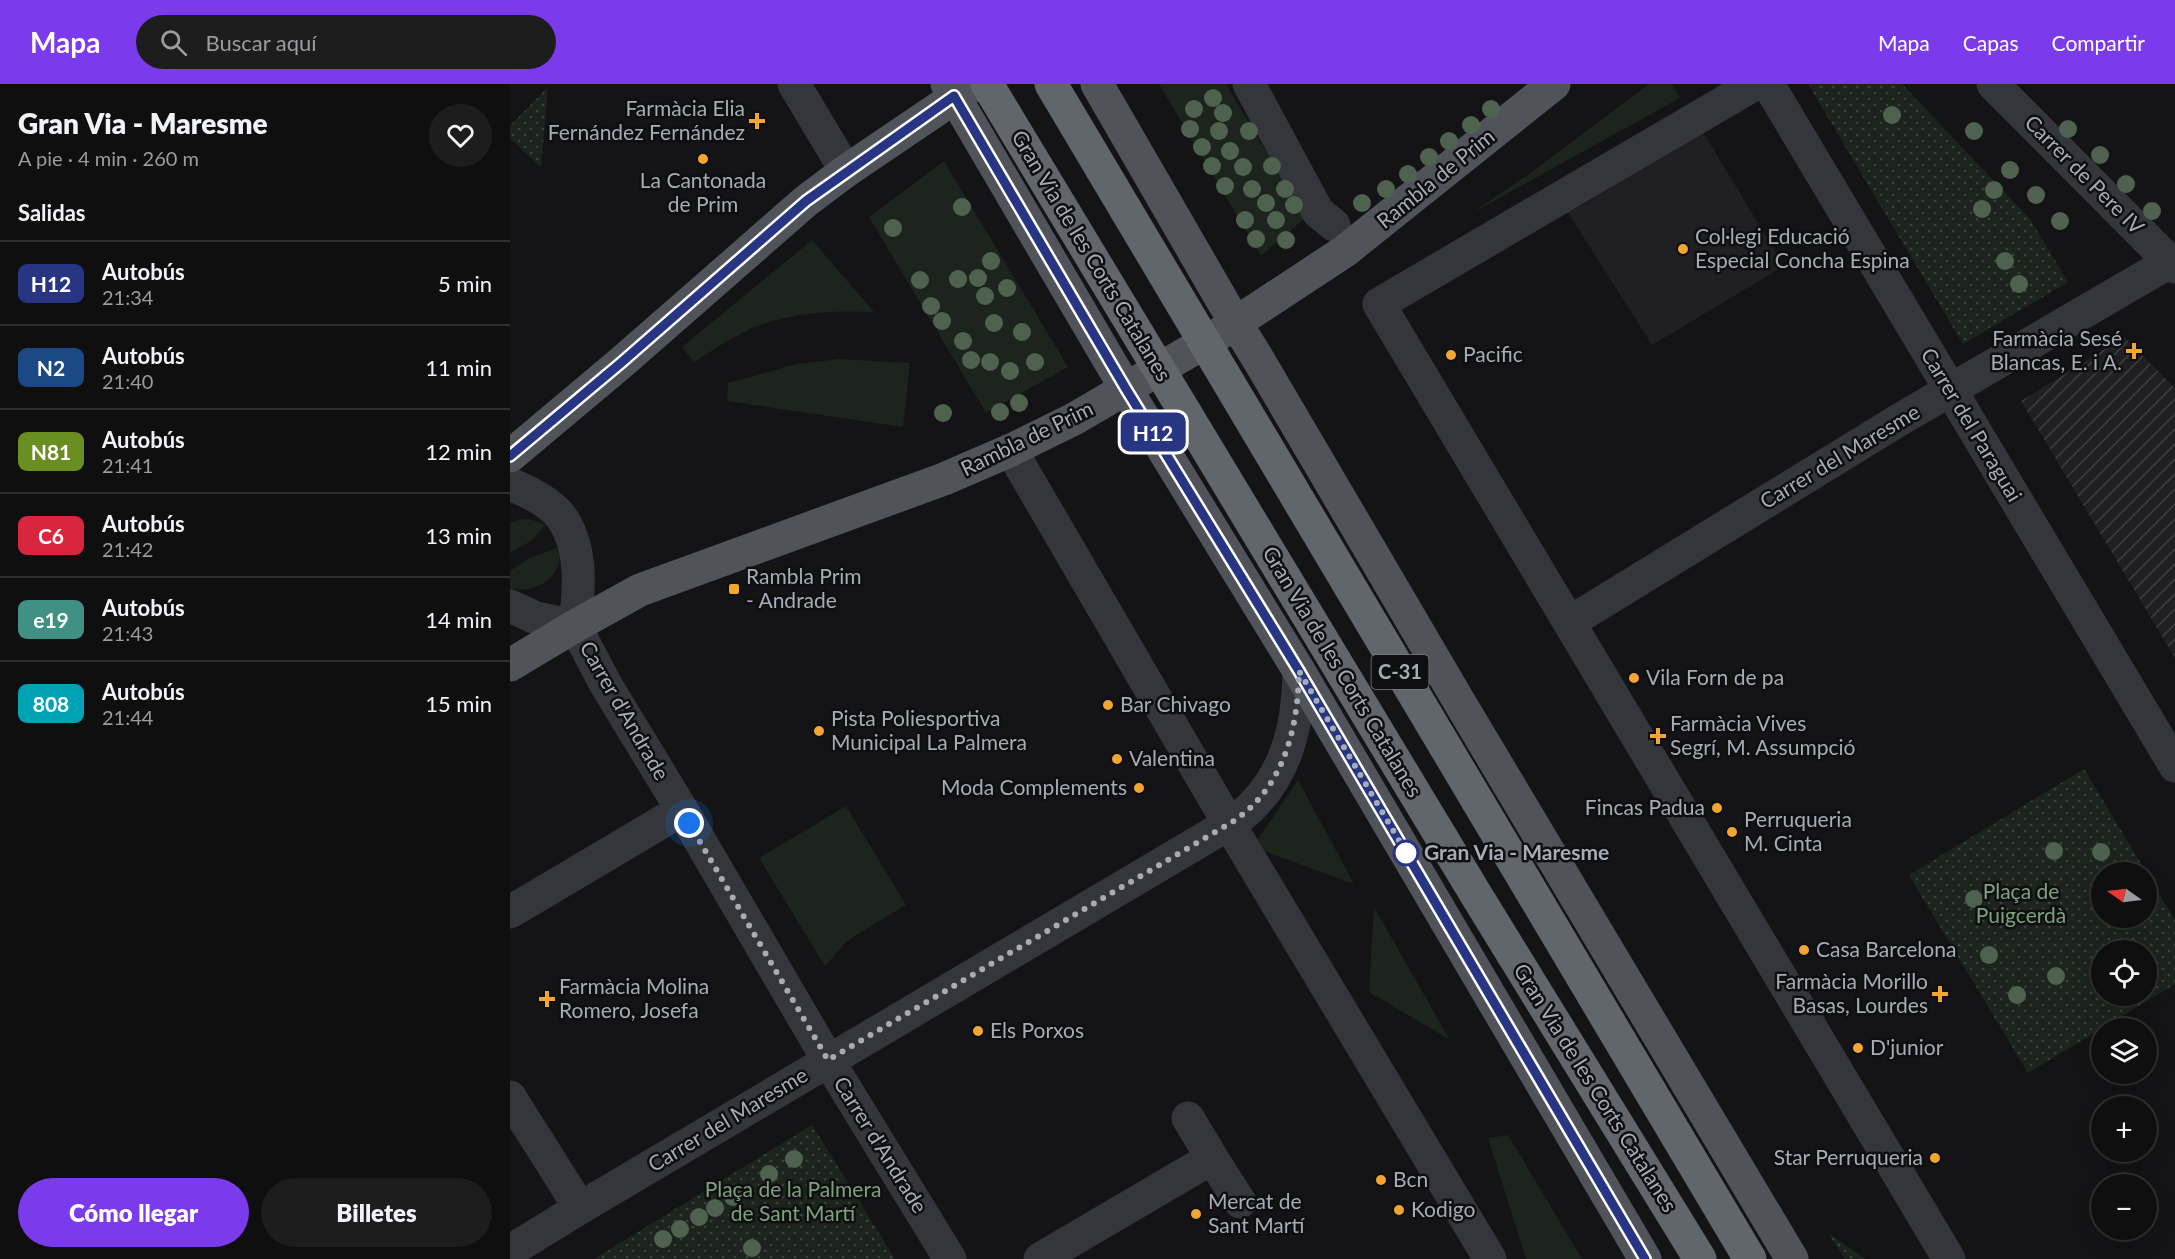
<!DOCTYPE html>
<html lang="es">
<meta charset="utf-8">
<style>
body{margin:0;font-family:Lato,sans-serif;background:#1d1d1e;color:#f1f3f6;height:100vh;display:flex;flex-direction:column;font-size:22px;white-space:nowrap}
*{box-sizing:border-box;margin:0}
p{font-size:20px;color:#9b9c9f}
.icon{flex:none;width:33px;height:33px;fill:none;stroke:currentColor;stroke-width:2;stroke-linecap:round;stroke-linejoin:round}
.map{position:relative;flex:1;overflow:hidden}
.sheet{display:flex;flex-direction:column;background:#0f0f10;width:510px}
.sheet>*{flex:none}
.badge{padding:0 12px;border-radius:9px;font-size:21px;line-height:39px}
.needle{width:39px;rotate:284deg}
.controls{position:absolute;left:1581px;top:778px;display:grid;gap:12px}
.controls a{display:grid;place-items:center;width:66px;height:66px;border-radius:50%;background:#0f0f10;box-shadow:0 6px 24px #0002,0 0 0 2px #2f2f30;font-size:30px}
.you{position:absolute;width:30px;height:30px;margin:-15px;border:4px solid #fff;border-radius:50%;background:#1a73e8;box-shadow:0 0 0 9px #1a73e833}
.map>.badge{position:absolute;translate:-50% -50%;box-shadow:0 0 0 3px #fff}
h2{padding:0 18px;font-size:22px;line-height:54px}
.round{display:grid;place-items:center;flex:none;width:63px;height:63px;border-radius:32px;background:#1d1d1e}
.summary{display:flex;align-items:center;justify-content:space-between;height:102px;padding:0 18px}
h1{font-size:28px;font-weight:800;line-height:45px}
.cta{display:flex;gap:12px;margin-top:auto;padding:12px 18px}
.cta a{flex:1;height:69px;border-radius:36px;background:#7c3aed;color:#fff;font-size:24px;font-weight:800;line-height:69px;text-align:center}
.cta a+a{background:#1d1d1e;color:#f1f3f6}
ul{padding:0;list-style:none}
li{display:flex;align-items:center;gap:18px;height:84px;padding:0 18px;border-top:2px solid #2f2f30}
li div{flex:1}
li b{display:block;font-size:22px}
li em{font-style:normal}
li .badge{min-width:66px;font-weight:700;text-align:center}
header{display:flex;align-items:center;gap:36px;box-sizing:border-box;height:84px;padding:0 30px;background:#7c3aed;color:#fff}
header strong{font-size:28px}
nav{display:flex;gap:33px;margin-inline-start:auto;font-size:21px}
.search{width:420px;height:54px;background:#1d1d1e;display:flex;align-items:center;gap:15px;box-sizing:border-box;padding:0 21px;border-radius:33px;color:#9b9c9f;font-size:22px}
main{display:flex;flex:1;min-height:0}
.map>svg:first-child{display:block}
.built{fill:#202023}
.industrial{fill:url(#industrial-furrows)}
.green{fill:#1c241d}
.park{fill:url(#park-dots);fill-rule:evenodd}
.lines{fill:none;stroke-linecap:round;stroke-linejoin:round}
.minor{stroke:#35363b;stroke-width:33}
.major{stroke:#51535a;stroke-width:33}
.highway{stroke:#61656c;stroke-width:33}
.tree{fill:#4e624f}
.line-casing{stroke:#fff;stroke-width:14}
.line{stroke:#283583;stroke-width:9}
.walk{stroke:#a6acb6;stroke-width:6;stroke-dasharray:0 10.8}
.poi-dot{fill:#f2a530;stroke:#0f0f11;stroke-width:2}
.stop-dot{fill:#fff;stroke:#283583;stroke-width:3}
.labels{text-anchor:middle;stroke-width:5;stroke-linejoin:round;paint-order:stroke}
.shield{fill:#0f0f11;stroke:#797d84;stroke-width:1.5}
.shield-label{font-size:20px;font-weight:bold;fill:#a6acb6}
.poi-label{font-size:21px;fill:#a6acb6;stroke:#0f0f11;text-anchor:start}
.street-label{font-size:21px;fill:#a6acb6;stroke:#0f0f11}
.stop-label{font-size:21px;font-weight:bold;fill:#a6acb6;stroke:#0f0f11;text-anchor:start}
.park-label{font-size:21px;fill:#7da17d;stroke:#0f0f11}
</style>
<header>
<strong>Mapa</strong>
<div class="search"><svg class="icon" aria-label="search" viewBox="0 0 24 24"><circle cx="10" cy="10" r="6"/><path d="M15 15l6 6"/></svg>Buscar aquí</div>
<nav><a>Mapa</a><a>Capas</a><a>Compartir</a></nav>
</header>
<main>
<section class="sheet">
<div class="summary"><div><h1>Gran Via - Maresme</h1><p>A pie · 4 min · 260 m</p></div><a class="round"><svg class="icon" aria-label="heart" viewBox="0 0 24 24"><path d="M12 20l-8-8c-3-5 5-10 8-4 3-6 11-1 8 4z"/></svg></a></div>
<h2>Salidas</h2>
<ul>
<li><span class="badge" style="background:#283583;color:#fff">H12</span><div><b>Autobús</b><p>21:34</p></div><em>5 min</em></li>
<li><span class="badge" style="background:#1c4883;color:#fff">N2</span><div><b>Autobús</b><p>21:40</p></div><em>11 min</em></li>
<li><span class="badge" style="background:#6b8e23;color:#fff">N81</span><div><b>Autobús</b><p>21:41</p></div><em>12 min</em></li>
<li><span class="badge" style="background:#d7263d;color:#fff">C6</span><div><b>Autobús</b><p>21:42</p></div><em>13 min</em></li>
<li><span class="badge" style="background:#409183;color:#fff">e19</span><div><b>Autobús</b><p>21:43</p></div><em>14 min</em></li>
<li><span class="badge" style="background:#00a3b4;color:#fff">808</span><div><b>Autobús</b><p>21:44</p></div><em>15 min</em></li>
</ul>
<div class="cta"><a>Cómo llegar</a><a>Billetes</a></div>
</section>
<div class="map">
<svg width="1665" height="1175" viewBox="0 0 1665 1175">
<defs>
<pattern id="industrial-furrows" width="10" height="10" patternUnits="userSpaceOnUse" patternTransform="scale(1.5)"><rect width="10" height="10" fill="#202023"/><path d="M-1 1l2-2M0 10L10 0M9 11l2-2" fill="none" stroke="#3d3e41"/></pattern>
<pattern id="park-dots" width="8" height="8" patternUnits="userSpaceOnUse" patternTransform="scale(1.5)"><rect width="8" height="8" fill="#1c241d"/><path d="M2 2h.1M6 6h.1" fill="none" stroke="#3a413c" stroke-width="1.8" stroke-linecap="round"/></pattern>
</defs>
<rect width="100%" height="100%" fill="#141416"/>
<path class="built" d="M1193 48 1274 182 1142 261 1057 127 1071 122Z"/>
<path class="industrial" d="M1614 253 1665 304V574L1511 317Z"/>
<path class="green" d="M649 0H716L795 134 751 172Z
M1139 0H1162L1170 14 962 129 1019 90Z
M434 77 558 283 476 329 359 133Z
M302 156 364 228C320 226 272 228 232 249 216 257 200 268 184 278L172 263Z
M329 275 400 279 393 343 217 317 218 299 287 280Z
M12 435 23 436 36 441 21 457 0 469V439Z
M50 463C53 493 28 510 0 505V487L19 474Z
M788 696 844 800 743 763Z
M336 722 396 821 338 856 315 882 249 774Z
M864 823 940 956 859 908Z
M998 1051 1072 1175H1016L978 1054Z"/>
<path class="park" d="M1298 0H1392L1520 135 1558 198 1453 260Z
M38 3 31 84 0 54V42Z
M1574 685 1665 836V900L1518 989 1399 791ZM1592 789H1636V834H1592ZM1592 867H1636V912H1592Z
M302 1041 385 1175H84Z
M1318 1149 1355 1175H1335Z"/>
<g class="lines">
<path class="minor" d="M284 0 336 87
M739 0 808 128 824 141
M1245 0 869 220 1439 1175
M1258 0 1665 682
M1483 0 1665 183
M501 366 719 740 980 1175
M0 400C19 408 43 419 54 437 73 468 69 507 65 542
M0 522 26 534 65 542
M1060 538 1389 336 1665 175
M65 542 96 601 172 726 318 976 440 1175
M0 828 172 726
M0 1013 70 1124
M702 1074 730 1118
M0 1167 70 1124 729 734C776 696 788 645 789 587
M530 1175 702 1074 678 1034"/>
<path class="major" d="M437 0 616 305 789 587 1135 1175
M587 0 713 218 751 280 950 619 1282 1175
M0 372 112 278 296 117 336 87 463 1
M0 581 65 542 130 506 434 395 501 366 564 335 709 250 835 167 1044 0"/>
<path class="highway" d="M477 0 965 809 1190 1175
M541 0 1240 1175"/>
</g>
<g class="tree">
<circle cx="703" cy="14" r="9"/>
<circle cx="684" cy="25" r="9"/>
<circle cx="981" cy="25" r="9"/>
<circle cx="713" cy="29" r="9"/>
<circle cx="1382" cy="31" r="9"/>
<circle cx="961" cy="41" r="9"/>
<circle cx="680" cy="45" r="9"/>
<circle cx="1558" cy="45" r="9"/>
<circle cx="709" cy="47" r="9"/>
<circle cx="739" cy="47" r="9"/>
<circle cx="1464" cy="47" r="9"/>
<circle cx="939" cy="57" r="9"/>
<circle cx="692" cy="63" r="9"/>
<circle cx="720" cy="67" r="9"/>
<circle cx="1590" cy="71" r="9"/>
<circle cx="919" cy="73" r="9"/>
<circle cx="702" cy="82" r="9"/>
<circle cx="762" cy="82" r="9"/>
<circle cx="733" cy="83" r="9"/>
<circle cx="1500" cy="86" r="9"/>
<circle cx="898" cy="90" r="9"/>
<circle cx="1616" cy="100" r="9"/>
<circle cx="715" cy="102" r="9"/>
<circle cx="742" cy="105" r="9"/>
<circle cx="775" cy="105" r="9"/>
<circle cx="876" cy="105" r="9"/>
<circle cx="1484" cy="106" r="9"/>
<circle cx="1526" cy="111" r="9"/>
<circle cx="756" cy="119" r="9"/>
<circle cx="852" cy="119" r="9"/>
<circle cx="784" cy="121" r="9"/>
<circle cx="452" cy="123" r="9"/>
<circle cx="1472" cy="125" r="9"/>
<circle cx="1642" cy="127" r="9"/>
<circle cx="735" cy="136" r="9"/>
<circle cx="766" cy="136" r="9"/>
<circle cx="1550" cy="137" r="9"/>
<circle cx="383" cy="144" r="9"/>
<circle cx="746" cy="155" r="9"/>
<circle cx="776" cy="156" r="9"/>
<circle cx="481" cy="177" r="9"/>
<circle cx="1495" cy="177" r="9"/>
<circle cx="468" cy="194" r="9"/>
<circle cx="448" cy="195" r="9"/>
<circle cx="410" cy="196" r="9"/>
<circle cx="1509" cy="200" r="9"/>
<circle cx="497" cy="204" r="9"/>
<circle cx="475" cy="212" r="9"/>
<circle cx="421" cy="222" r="9"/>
<circle cx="432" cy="237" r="9"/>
<circle cx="484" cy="239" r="9"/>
<circle cx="512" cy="248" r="9"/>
<circle cx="453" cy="257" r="9"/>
<circle cx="461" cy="276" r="9"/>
<circle cx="480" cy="278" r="9"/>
<circle cx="525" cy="278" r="9"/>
<circle cx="500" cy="287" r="9"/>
<circle cx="509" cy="319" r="9"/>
<circle cx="490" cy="328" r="9"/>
<circle cx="433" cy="329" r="9"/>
<circle cx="1544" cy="767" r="9"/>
<circle cx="1591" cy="768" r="9"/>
<circle cx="1464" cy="815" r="9"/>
<circle cx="1479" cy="871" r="9"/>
<circle cx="1546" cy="892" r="9"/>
<circle cx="1507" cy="911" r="9"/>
<circle cx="284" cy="1075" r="9"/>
<circle cx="259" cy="1090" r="9"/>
<circle cx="223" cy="1113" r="9"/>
<circle cx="205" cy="1124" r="9"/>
<circle cx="189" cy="1133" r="9"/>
<circle cx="170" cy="1145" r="9"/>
<circle cx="153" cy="1155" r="9"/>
<circle cx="242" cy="1164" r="9"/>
</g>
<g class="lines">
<defs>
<path id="line" d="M0 372 112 278 296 117 444 12 616 305 789 587 1135 1175"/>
</defs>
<use href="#line" class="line-casing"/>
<use href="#line" class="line"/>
<path class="walk" d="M179 739 318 976 719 740C773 707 788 646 789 587L897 770 896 769"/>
</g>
<g class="poi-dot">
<path d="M244 28h6v6h6v6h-6v6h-6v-6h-6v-6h6z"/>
<circle cx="193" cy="75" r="6"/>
<circle cx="1173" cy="165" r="6"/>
<path d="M1621 258h6v6h6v6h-6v6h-6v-6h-6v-6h6z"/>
<circle cx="941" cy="271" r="6"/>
<rect x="218" y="499" width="12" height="12" rx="3"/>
<circle cx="1124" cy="594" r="6"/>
<circle cx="598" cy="621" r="6"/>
<circle cx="309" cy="647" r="6"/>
<path d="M1145 643h6v6h6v6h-6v6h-6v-6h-6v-6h6z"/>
<circle cx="607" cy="675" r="6"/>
<circle cx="629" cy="704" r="6"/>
<circle cx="1207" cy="724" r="6"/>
<circle cx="1222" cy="748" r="6"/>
<circle cx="1294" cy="866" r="6"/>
<path d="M1427 901h6v6h6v6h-6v6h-6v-6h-6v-6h6z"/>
<path d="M34 906h6v6h6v6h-6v6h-6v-6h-6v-6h6z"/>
<circle cx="468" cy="947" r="6"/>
<circle cx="1348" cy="964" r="6"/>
<circle cx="1425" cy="1074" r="6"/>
<circle cx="871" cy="1096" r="6"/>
<circle cx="889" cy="1126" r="6"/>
<circle cx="686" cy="1130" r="6"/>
</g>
<circle class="stop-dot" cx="896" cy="769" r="12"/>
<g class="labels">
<rect class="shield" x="861.5" y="571" width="57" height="34" rx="4.5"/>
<g class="shield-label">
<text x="890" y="595">C-31</text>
</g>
<g class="poi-label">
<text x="235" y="32" text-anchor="end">Farmàcia Elia<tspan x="235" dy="24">Fernández Fernández</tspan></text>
<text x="193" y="104" text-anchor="middle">La Cantonada<tspan x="193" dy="24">de Prim</tspan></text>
<text x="1185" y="160">Col·legi Educació<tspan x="1185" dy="24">Especial Concha Espina</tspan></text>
<text x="1612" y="262" text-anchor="end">Farmàcia Sesé<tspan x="1612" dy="24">Blancas, E. i A.</tspan></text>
<text x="953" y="278">Pacific</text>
<text x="236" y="500">Rambla Prim<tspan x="236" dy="24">- Andrade</tspan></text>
<text x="1136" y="601">Vila Forn de pa</text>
<text x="610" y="628">Bar Chivago</text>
<text x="321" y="642">Pista Poliesportiva<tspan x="321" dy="24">Municipal La Palmera</tspan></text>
<text x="1160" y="647">Farmàcia Vives<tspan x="1160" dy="24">Segrí, M. Assumpció</tspan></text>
<text x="619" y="682">Valentina</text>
<text x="617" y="711" text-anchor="end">Moda Complements</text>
<text x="1195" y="731" text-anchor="end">Fincas Padua</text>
<text x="1234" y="743">Perruqueria<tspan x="1234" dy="24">M. Cinta</tspan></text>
<text x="1306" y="873">Casa Barcelona</text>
<text x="1418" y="905" text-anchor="end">Farmàcia Morillo<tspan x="1418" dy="24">Basas, Lourdes</tspan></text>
<text x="49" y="910">Farmàcia Molina<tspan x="49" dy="24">Romero, Josefa</tspan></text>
<text x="480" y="954">Els Porxos</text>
<text x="1360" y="971">D'junior</text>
<text x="1413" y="1081" text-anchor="end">Star Perruqueria</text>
<text x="883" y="1103">Bcn</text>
<text x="698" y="1125">Mercat de<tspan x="698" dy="24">Sant Martí</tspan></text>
<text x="901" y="1133">Kodigo</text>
</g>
<g class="street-label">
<text transform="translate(1574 91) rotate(45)" y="7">Carrer de Pere IV</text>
<text transform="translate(926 95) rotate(-39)" y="7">Rambla de Prim</text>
<text transform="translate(581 172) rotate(59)" y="7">Gran Via de les Corts Catalanes</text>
<text transform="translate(1461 341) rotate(59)" y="7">Carrer del Paraguai</text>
<text transform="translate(517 355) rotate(-26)" y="7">Rambla de Prim</text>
<text transform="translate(1330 373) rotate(-31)" y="7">Carrer del Maresme</text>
<text transform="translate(832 588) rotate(59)" y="7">Gran Via de les Corts Catalanes</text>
<text transform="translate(114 627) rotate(60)" y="7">Carrer d'Andrade</text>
<text transform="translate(1085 1004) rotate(58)" y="7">Gran Via de les Corts Catalanes</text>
<text transform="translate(218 1036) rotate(-31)" y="7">Carrer del Maresme</text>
<text transform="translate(370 1061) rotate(58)" y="7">Carrer d'Andrade</text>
</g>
<g class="stop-label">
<text x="914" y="776">Gran Via - Maresme</text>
</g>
<g class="park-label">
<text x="1511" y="815">Plaça de<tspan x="1511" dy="24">Puigcerdà</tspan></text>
<text x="283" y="1113">Plaça de la Palmera<tspan x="283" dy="24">de Sant Martí</tspan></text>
</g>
</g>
</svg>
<div class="controls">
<a><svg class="needle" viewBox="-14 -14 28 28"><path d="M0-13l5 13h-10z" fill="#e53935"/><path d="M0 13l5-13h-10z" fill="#9b9c9f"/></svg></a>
<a><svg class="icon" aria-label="locate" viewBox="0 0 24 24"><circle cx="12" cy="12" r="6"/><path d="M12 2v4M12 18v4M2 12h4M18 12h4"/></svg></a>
<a><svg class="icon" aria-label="layers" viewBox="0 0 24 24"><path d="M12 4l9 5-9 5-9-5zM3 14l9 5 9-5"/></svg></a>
<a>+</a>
<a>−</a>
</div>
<div class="you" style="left:179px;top:739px"></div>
<b class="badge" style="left:643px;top:348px;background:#283583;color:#fff">H12</b>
</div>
</main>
